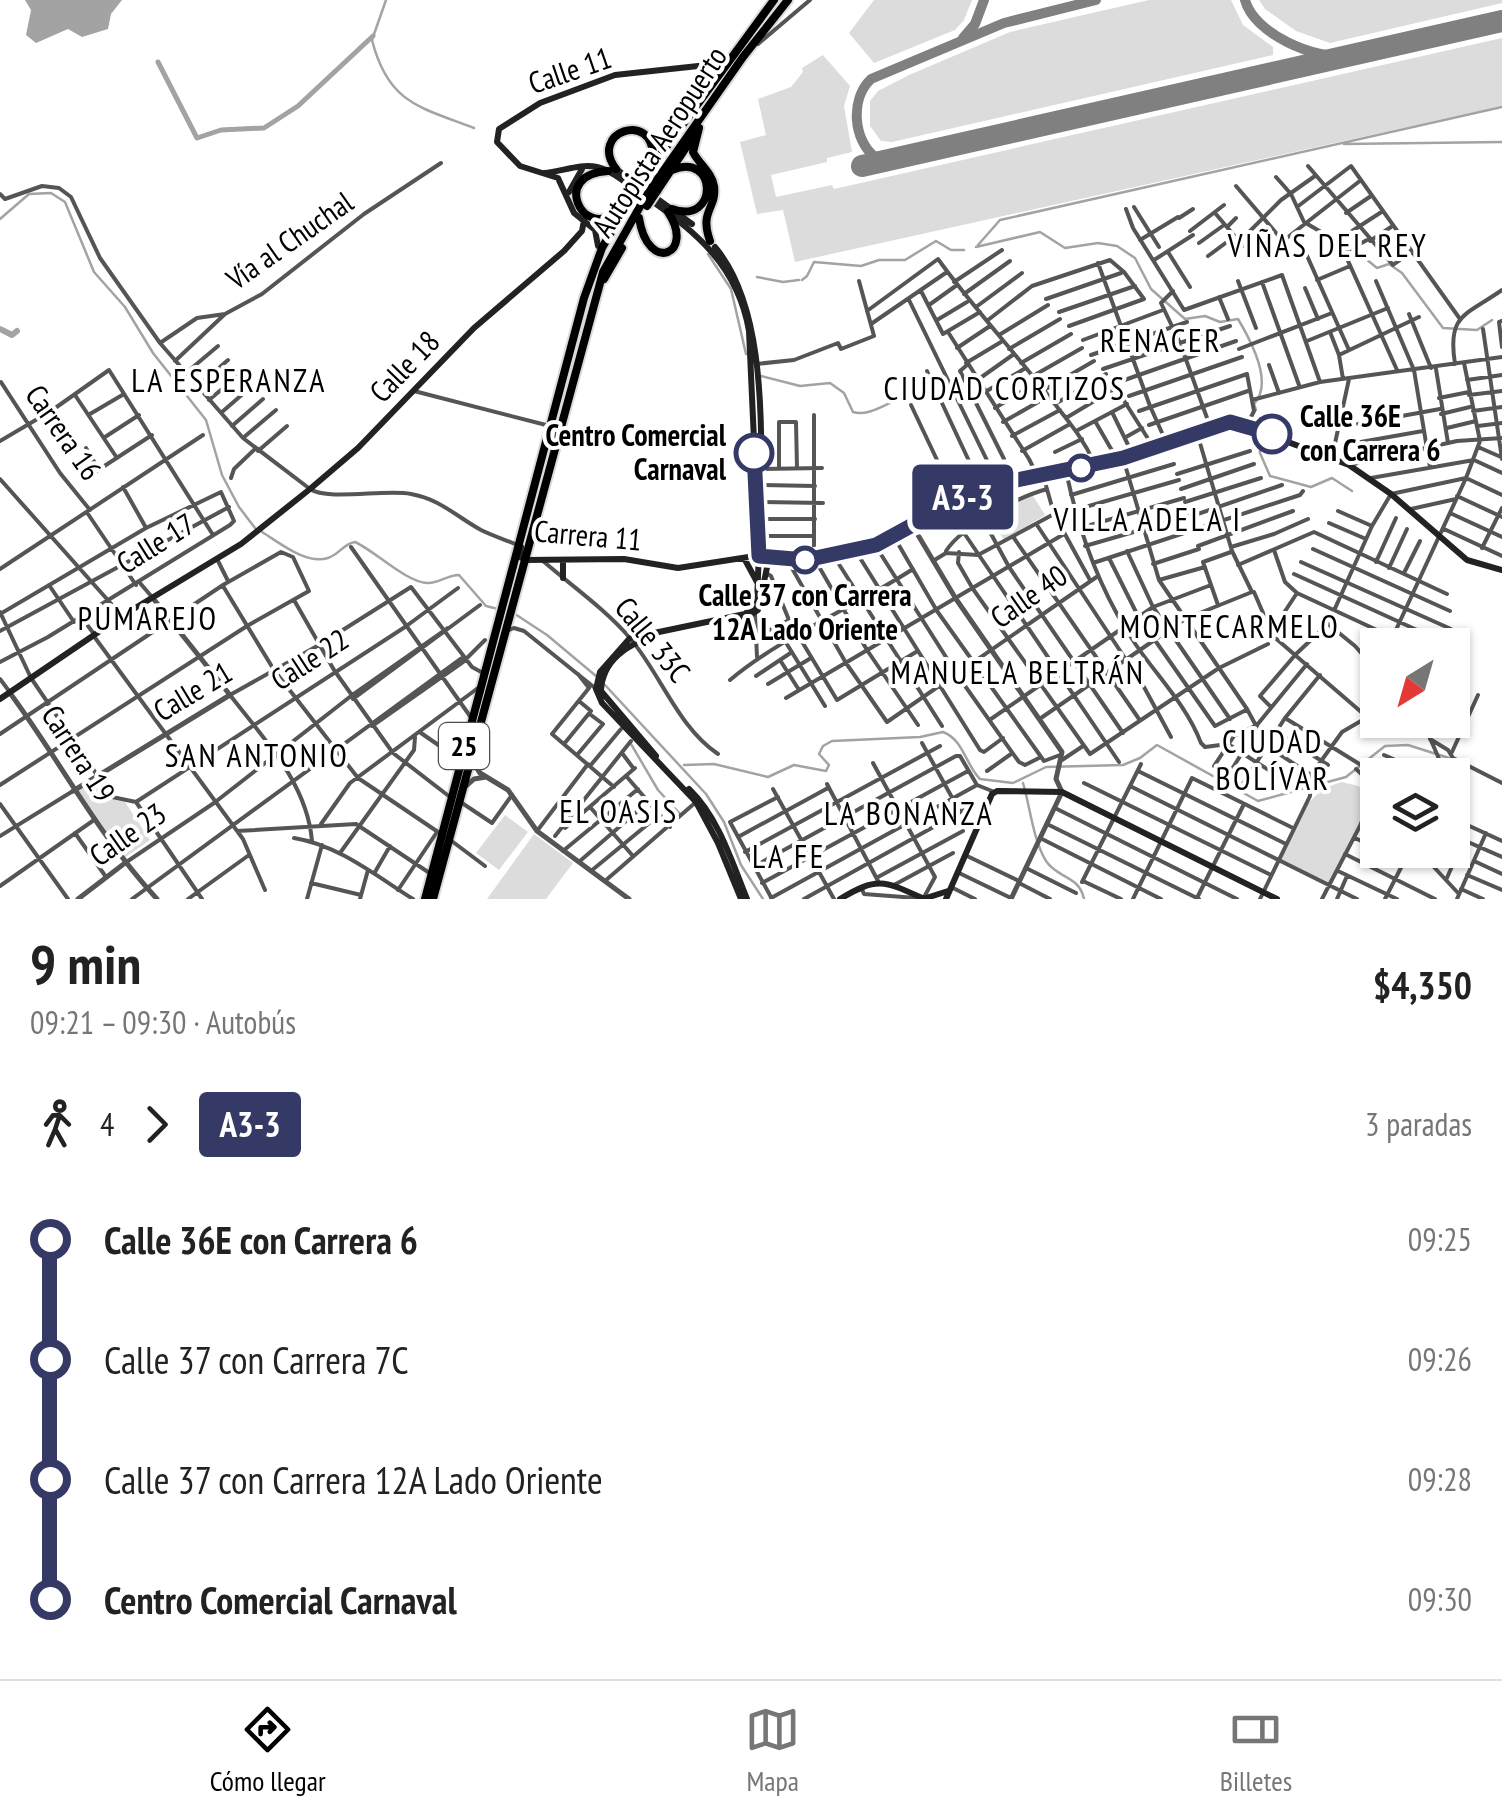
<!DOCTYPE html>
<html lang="es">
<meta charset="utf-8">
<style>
body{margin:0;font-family:"PT Sans Narrow",sans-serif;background:#f6f6f6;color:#222;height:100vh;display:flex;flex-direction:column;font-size:38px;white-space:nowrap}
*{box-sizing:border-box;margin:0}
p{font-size:32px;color:#767676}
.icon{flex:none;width:55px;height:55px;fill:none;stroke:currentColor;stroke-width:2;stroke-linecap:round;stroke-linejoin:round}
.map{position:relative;height:899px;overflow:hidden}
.side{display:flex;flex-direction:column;background:#fff;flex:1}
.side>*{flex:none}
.badge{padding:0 20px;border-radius:8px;font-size:35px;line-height:65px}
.needle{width:65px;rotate:217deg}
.buttons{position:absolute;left:1360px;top:628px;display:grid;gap:20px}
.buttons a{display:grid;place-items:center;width:110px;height:110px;border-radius:0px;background:#fff;box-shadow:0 2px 8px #0004;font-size:50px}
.map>.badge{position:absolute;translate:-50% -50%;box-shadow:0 0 0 5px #fff}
.legs{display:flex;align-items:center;gap:15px;height:110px;padding:0 30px;font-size:32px}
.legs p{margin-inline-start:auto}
.summary{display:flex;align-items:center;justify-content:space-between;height:170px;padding:0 30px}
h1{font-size:55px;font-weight:700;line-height:75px}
ul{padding:0 30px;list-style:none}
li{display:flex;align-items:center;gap:35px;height:120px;font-size:38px}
li i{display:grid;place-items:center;width:15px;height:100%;margin:0 12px;background:currentColor}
li i::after{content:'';width:25px;height:25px;margin:-12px;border:8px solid;border-radius:50%;background:#fff}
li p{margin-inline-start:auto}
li:first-child i{background:linear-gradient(#0000 50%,currentColor 0)}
li:last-child i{background:linear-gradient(currentColor 50%,#0000 0)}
.menu{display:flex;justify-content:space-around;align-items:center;height:140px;border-top:2px solid #e0e0e0;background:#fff;font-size:28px;color:#767676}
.menu a{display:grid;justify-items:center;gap:5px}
.menu .active{color:#000}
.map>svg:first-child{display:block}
.green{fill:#dcdcdc}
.water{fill:#a3a3a3}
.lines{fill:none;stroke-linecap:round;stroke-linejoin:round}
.stream{stroke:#a3a3a3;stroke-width:2.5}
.canal{stroke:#a3a3a3;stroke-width:5}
.river{stroke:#a3a3a3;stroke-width:6}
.taxiway{stroke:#808080;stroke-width:10}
.runway{stroke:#808080;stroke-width:22}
.trunk-casing{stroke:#dbdbdb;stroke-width:12}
.minor{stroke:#555;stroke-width:4}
.tertiary{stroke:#555;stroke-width:5}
.secondary{stroke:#222;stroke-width:6}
.trunk{stroke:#000;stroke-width:8}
.trunk-bridge-casing{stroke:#dbdbdb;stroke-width:12;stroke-linecap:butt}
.trunk-bridge{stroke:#000;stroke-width:8}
.line-1-casing{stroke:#fff;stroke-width:22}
.line-1{stroke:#343965;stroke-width:15}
.stop-1-dot{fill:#fff;stroke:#343965;stroke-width:5}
.labels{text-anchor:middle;stroke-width:8;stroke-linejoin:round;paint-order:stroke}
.shield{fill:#fff;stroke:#4c4c4c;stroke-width:2.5}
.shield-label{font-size:28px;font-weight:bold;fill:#000}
.street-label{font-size:30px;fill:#000;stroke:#fff}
.stop-label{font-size:30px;font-weight:bold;fill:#000;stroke:#fff;text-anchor:start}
.neighbourhood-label{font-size:32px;letter-spacing:2.5px;fill:#000;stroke:#fff}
</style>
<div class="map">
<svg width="1502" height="899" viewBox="0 0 1502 899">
<rect width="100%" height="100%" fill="#fff"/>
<path class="green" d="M874 0H972L964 20 955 30 874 63 849 33Z
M1149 0H1231L1243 25 1273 47V55L892 142 881 141 870 126V101L878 91 909 75 1010 32Z
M1259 0H1502V3L1330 43 1296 31 1265 9Z
M1502 38V106L795 262 783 210 757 214 740 142 766 135 758 99 791 87 803 72 802 68 823 55 850 86 844 106 852 152 827 158V162L771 175 776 197 832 185 834 189Z
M1032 494 1045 515 1004 540 991 519Z
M95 780 111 799 125 802 150 840 124 858 78 791Z
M1342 782 1358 786 1373 795 1329 884 1279 859C1296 826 1303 792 1342 782Z
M505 815 528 832 499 870 476 853Z
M534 834 573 863 546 899H487Z"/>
<path class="water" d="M25 0H122L111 14 108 29 82 37 68 29 36 43 26 35 31 10Z"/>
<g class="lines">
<path class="stream" d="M386 0 372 40C388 103 419 107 474 128
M1344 144 1502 142
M0 219 29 194 51 193 65 202 94 272 125 307 153 353 206 420 222 475 239 507 255 528
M978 245 1000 220 1502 107
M976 247 1040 232 1065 248 1098 243 1117 246 1135 258 1151 289 1185 319 1205 316 1220 322 1238 319C1250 339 1274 383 1254 404L1256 410
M708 254 731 289 746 354
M1366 259 1377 268 1389 264 1402 273 1443 328 1477 330 1492 320
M757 277 783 282 799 280
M802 280 807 276 814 262 861 266 879 260H905L936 241 951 250H964
M761 376 800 386 830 383 844 393 853 412C871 418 892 398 914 394
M1260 418 1261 428
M1260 433V453L1270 476 1311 487 1332 478 1352 491
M965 501 969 513
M262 532C280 543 306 565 328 558 340 554 343 544 355 542 375 551 406 582 427 583 438 584 447 575 459 575L486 606 498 609
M515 614 547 635 596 676
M605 685 706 794 724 822 741 865 763 899
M631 744 658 790 681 815
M684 765 714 764 768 777 794 765 826 771 829 765 819 754 823 746 832 741 920 737 943 732C964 740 965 764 980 779L1013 783 1046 767 1123 765 1140 758 1157 745 1258 801 1346 777 1385 746 1408 745 1452 759
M1023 783C1030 806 1033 840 1046 861 1058 879 1079 875 1084 899"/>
<path class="canal" d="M158 62 197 138 221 130 264 128 298 106 373 36"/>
<path class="river" d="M0 329 12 335 17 331"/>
<path class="taxiway" d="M1245 0C1254 34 1315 60 1348 56
M963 38 975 24 984 0
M895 159 875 157C853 140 850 99 871 79L1004 23 1096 0"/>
<path class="runway" d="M862 166 1502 21"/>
<defs>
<path id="trunk" d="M699 128 693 152C699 164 712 173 714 186 717 209 699 210 710 241
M616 169C588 132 653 110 653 156
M672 170C718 151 719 226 672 209
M608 171C550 174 583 240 616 212
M642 180 774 0
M652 187 743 57 788 0
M657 191 693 137
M639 218C648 275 696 254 668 212
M604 279 622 248
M425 899 584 298 602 248 632 195
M433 899 599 287 603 272 642 203"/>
</defs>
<use href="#trunk" class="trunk-casing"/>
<path class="minor" d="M758 44 810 0
M1308 166 1393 265 1411 252
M1276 177 1291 194 1304 222 1340 243 1397 370
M1236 186 1283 241 1361 180
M0 194 5 199 42 186 59 188 71 197 100 258 160 343 243 438 310 489C328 501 385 489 411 494 440 499 457 517 481 530 493 536 506 540 518 545
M1134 207 1159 247
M1297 207 1351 166 1460 319
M1126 209 1133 228 1184 310 1282 275 1320 382
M1215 213 1243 246
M1346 213 1371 196
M1179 218 1193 209
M1227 227 1236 218
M1190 231 1224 205
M1293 234 1304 249 1349 350
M1346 235 1383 211
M1140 240 1178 217
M1240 241 1281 200 1315 176
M1370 241 1391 227
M1199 243 1224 225
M1168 252 1190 287
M1345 252 1367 240
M1208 256 1235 236
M1154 260 1193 235
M1098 263 1150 406 1167 444
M1317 280 1350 266
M1238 281 1256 328
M1376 281 1414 370 1430 467
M954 282 1002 250
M1262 282 1299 385
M1305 288 1318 319
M921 291 943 334 980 312
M1173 291 1161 303 1180 343 1211 429
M964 294 1010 261
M1219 297 1228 319
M1046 299 1121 273
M909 300 999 485
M929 305 957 285
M976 307 1022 273
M867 311 938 259C972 306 1011 348 1047 394 1067 420 1080 433 1095 464
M1059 312 1135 286
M1409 314 1431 368
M937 320 967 302
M988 320 1032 286 1110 260 1124 272 1144 299 1069 326
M1502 321 1499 322 1502 347
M871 324 947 272
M1483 329 1502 459
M948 332 1029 459 1033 467V477
M1330 332 1339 355 1343 379
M999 335 1048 305
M1083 340 1163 310
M1307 341 1388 308
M160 343 197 318 225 314 262 294 364 214 441 163
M957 348 990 326
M1009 349 1060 319
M1239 349 1332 313
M1091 355 1187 322
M1339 355 1419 317
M175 361 225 314
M966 363 1001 342
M1021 363 1071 334
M756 364 794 360 838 343 841 349 874 336 859 281
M1455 364C1447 314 1465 316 1502 290
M967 365 960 371 1004 459
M1269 365 1279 393
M1103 369 1230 326
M1436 369 1448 443
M927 371 983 491
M186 373 218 346
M1033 376 1082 348
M1467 380 1502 375
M1 382 60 473 90 510
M1116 383 1236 341
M198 386 228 360
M969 386 1014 354
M1044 390 1094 361
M414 391 550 426
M985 392 1024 369
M75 395 117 458
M1469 395 1502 391
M1129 396 1242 357
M1439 398 1469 392
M209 400 241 373
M1252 400 1320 382 1502 357
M1055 404 1106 374
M911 405 956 500
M995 408 1037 382
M1139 411 1247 374 1254 411 1249 421V435
M1473 411 1502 407
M222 412 252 386
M1112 412 1132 453
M90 414 124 394
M1441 414 1470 407
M814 415V558L867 650 918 725
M1066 418 1116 388 1152 445
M1095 421 1114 454
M1003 422 1047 397
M1358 424 1440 409
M1149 425 1248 391
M232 426 263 399
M1478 426 1502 423
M1447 428 1476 421
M1078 430 1127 404
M1012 436 1060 410
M105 437 139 415
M1126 437 1142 428
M243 438 276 410
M0 441 51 411 109 370 213 535
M1355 443 1423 431
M1478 447 1501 457
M86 448 99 470
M258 451 287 426
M1022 451 1070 424
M1055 452 1082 439
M1352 456 1349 465 1457 441 1502 438
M1332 457 1349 379
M1123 458 1159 580 1247 709 1267 746 1311 775
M1093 460 1130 447
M762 469 822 468
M779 469V422H796L797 468
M1066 471C1079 533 1100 592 1136 645 1158 677 1187 706 1201 743L1205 747 1228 744 1295 787
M1177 474 1250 451
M1043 475 1054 514 1090 580
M89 476 152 435
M231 478 234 469 255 449
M1371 478 1474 460 1502 473
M0 479 122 616
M761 485 815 486
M123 487 145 526
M1181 489 1254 464
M1071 495 1174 464
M1457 496 1502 517
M763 502 823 503
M1185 502 1261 478
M1411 509 1456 499
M1075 510 1179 480
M1338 511 1372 526
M1450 513 1502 537
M88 514 136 585
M1189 517 1282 485
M764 519H815
M984 521 1009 567 1123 733
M1329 523 1366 539
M1037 525 1144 687 1171 737
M1080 528 1184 498
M1444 529 1502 556
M964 533 1119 762
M893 535 937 611 1044 761 1060 755
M764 536H814
M1014 538 1139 719
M875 545 958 676 1019 762 1025 765 1041 757
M1085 546 1189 516
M1198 546 1293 511
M351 547 472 719
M1231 547 1274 534 1308 519
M1482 548 1502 508
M1313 549 1450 611
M855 550 980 750 984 752 1003 738
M1274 550 1285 582 1297 593 1392 637
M946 551C962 526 1018 497 1047 489
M1127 551 1153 607 1230 719
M959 552 958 563 973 589 1090 754 1219 668 1268 644
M835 558 942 726
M1109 558 1138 616 1215 726 1246 710
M217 559 228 581
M543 561C572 586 605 609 630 638 661 675 678 727 718 754
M933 561 946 553 978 555 1054 514
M1301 562 1451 629
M1376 562 1396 518
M789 563 846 663 887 722 1098 576
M1093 563 1300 495 1303 491
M1153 564 1199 549
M1238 565 1314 532 1447 594
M1389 568 1407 529
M0 569 203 435
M766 573 771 576 789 620 837 700 916 652
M1404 573 1420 541
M1294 574 1450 645
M1159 580 1205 567
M140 583 152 597
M49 585 74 622
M223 586 274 670 358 778 441 834
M1254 592 1273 636 1367 717
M294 600 334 670 393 753 450 797
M1218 605 1203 562 1231 552
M0 612 31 678 112 797 136 802 202 899
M0 614 146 528 221 492 234 521 230 525 48 637 0 662
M755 614 757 657
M82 618 94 634
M1328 624 1355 646 1378 672
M777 628 825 706
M0 631 229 507
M506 631 514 628 524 631 595 688
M768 631 789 620
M1272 631 1297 593
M93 635 243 839 265 890
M1389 645 1466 478 1480 441 1464 363
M780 660 799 690
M578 674 589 688 552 734 614 787
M756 676 792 652
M0 679 9 691
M730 680C784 635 853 608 913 569
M768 684 811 658
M786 698 1064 534
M353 699 480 605
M1271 707 1260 696 1296 654 1328 624 1372 526 1391 494 1466 478 1502 495
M1041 718 1185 619 1252 592 1232 551 1197 433
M1285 718 1361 765
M991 719 1153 607 1211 585
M1422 720 1440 761V775
M372 726 463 662 485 640
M1276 732 1328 765
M421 733 460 760
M0 734 223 585 281 552 293 557 309 591 247 626 0 785
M1430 739 1448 750 1453 758 1502 783
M922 743 960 812
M564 744 591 711 579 701
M1452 752 1478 695
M622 753 634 769
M577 755 603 724 591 715
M1384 755 1430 775
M1062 760 1083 746
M873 763 935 877 923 899
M590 766 621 729
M1214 766 1234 736 1257 725 1307 664
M1356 769 1371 783 1378 799
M1378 769 1392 775
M987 771 1011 754
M1138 771 1286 844
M1229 774 1242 753
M627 777 670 827
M1084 783 1271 875
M827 784 878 881
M1242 785 1285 718 1320 675
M1130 786 1357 899
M773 789 834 899
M136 802 405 627 458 588
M462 803 492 823 512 795
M0 804 68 899
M590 807 633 856
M1055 808 1237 899
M1452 818 1502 841
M1361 823 1378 831
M321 824 350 783 478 688
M1047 824 1199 899
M565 828 635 768
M237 831 356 824 431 874
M537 831 588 764
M75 833 106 877
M1452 835 1502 857
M0 836 73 791
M555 836 631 741
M738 837 828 788
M294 838C338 845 375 875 413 899
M1040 838 1161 899
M1355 838 1378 849
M449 839 485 866
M312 841C307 783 264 739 230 695L319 645 411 587 472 667 483 673
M1380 850 1404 862
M1418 850 1459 894
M563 851 638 789
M745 852 940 746
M340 853 414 750 415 737
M1345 854 1435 899
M965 855 1019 881
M580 861 648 802
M1474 861 1502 874
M125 863 214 803 351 696 448 628
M753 867 956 756H960L977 785 992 791
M1434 867 1441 850
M1026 868 1076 893
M591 871 659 815
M1338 871 1397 899
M375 872 390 846
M957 872 1011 898
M1467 875 1502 890
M878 877 963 831
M1446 880 1464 839
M605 881 696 802
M1083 881 1121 899
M1082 882 1141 764
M311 883 361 895
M762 883 968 771
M1019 883 1050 899
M894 885 953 853
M0 886 94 820
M861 887 864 894 916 898
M953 888 975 899
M1461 889 1483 899
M398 890 437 832
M771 898 977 785
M1197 898 1244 804
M132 899 463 657
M188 899 249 855
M307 899 322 845
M360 899 368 870
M772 899 730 822 778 797
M804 899 973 805
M1133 899 1192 778 1293 828
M1260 899 1310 796 1311 775 1342 732 1378 711
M1322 899 1376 795
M1337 899 1347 876
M1385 899 1410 850
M1457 899 1486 833"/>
<path class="tertiary" d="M912 525 956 599 1062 752 1056 779 1062 792 1011 899
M10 693C60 761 99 836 157 899
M472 761 480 773 508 790 537 831 629 899
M465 787 474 779 486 777
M73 791 230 695 152 597
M78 899 125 863"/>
<path class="secondary" d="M616 169 692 224
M544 173C561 172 580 163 597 167 614 171 629 186 643 195 695 230 738 266 749 331L759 550 757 603 745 614 630 638 600 672 596 689 602 703 696 802 718 843 741 899
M569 192 582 169
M598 246 595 230 574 213 558 178 520 166 497 142 499 129 540 103 615 75 726 63
M715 247C772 315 759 449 762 536L769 558 758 610 744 619
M521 547 520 557 525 560 624 559 678 568 755 556 788 560 833 555 875 545 955 501 1007 482 1123 458 1235 422 1349 465 1391 494 1467 560 1502 570
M744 558 757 582
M563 561V578
M654 637C628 643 602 661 601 691L656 756
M0 699 122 616 241 544 310 489 358 448 474 328 564 251 582 231 584 220
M689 789C719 818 732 862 747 899
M840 899C878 876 885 881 924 899
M923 899 948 891
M946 899 992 794 997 791 1062 792 1277 899"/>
<use href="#trunk" class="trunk"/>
<defs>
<path id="trunk-bridge" d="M632 195 642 180
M642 203 652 187
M647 206 657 191"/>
</defs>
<use href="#trunk-bridge" class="trunk-bridge-casing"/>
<use href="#trunk-bridge" class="trunk-bridge"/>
</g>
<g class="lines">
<defs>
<path id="line-1" d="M754 453 759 556 806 560 876 545 962 498 1007 482 1123 458 1230 422 1272 434"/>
</defs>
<use href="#line-1" class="line-1-casing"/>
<use href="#line-1" class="line-1"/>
</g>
<g class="stop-1-dot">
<circle cx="1272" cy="434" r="18"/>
<circle cx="754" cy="453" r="18"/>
<circle cx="1081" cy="468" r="12"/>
<circle cx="805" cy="560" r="12"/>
</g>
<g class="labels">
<rect class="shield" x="439" y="723" width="50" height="46" rx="8"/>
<g class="shield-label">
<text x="464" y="756">25</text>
</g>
<g class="street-label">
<text transform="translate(570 71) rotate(-19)" y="10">Calle 11</text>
<text transform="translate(660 142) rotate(-57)" y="10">Autopista Aeropuerto</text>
<text transform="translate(290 241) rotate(-35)" y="10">Vía al Chuchal</text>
<text transform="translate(405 367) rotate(-46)" y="10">Calle 18</text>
<text transform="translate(63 433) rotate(55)" y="10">Carrera 16</text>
<text transform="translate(588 536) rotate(5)" y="10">Carrera 11</text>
<text transform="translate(156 544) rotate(-32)" y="10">Calle 17</text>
<text transform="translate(1029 597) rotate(-35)" y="10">Calle 40</text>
<text transform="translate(652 640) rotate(51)" y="10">Calle 33C</text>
<text transform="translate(310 660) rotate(-33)" y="10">Calle 22</text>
<text transform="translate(193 692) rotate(-31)" y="10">Calle 21</text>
<text transform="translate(78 754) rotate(57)" y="10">Carrera 19</text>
<text transform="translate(128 835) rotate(-35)" y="10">Calle 23</text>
</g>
<g class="stop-label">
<text x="1300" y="427">Calle 36E<tspan x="1300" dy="34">con Carrera 6</tspan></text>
<text x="726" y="446" text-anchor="end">Centro Comercial<tspan x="726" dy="34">Carnaval</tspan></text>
<text x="805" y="606" text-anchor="middle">Calle 37 con Carrera<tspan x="805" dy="34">12A Lado Oriente</tspan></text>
</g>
<g class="neighbourhood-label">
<text x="1328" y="257">VIÑAS DEL REY</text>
<text x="1161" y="352">RENACER</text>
<text x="229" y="392">LA ESPERANZA</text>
<text x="1005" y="400">CIUDAD CORTIZOS</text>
<text x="1148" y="531">VILLA ADELA I</text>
<text x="148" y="630">PUMAREJO</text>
<text x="1230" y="638">MONTECARMELO</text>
<text x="1018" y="684">MANUELA BELTRÁN</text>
<text x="1273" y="753">CIUDAD<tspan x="1273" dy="37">BOLÍVAR</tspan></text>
<text x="257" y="767">SAN ANTONIO</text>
<text x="619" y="823">EL OASIS</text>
<text x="909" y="825">LA BONANZA</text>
<text x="789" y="868">LA FE</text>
</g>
</g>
</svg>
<div class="buttons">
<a><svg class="needle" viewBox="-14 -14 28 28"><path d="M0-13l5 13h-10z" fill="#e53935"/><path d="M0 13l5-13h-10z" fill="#767676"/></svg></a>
<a><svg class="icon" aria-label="layers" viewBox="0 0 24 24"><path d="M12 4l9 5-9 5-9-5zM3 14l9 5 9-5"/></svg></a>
</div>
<b class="badge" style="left:963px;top:497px;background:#343965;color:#fff">A3-3</b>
</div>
<section class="side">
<div class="summary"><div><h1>9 min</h1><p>09:21 – 09:30 · Autobús</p></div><b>$4,350</b></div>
<div class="legs"><svg class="icon" aria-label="walk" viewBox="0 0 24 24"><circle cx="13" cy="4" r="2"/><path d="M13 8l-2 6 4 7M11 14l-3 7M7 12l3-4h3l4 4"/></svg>4<svg class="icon" aria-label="forward" viewBox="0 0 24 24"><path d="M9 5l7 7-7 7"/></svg><b class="badge" style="background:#343965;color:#fff">A3-3</b><p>3 paradas</p></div>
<ul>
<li><i style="color:#343965"></i><b>Calle 36E con Carrera 6</b><p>09:25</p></li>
<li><i style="color:#343965"></i><span>Calle 37 con Carrera 7C</span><p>09:26</p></li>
<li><i style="color:#343965"></i><span>Calle 37 con Carrera 12A Lado Oriente</span><p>09:28</p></li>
<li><i style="color:#343965"></i><b>Centro Comercial Carnaval</b><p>09:30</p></li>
</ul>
</section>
<nav class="menu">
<a class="active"><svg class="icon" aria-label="directions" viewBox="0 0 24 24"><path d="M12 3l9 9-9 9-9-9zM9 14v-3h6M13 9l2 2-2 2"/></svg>Cómo llegar</a>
<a><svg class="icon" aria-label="map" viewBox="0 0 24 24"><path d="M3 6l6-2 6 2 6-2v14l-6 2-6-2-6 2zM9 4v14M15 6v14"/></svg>Mapa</a>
<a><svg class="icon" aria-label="tickets" viewBox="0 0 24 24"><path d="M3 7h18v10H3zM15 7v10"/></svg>Billetes</a>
</nav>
